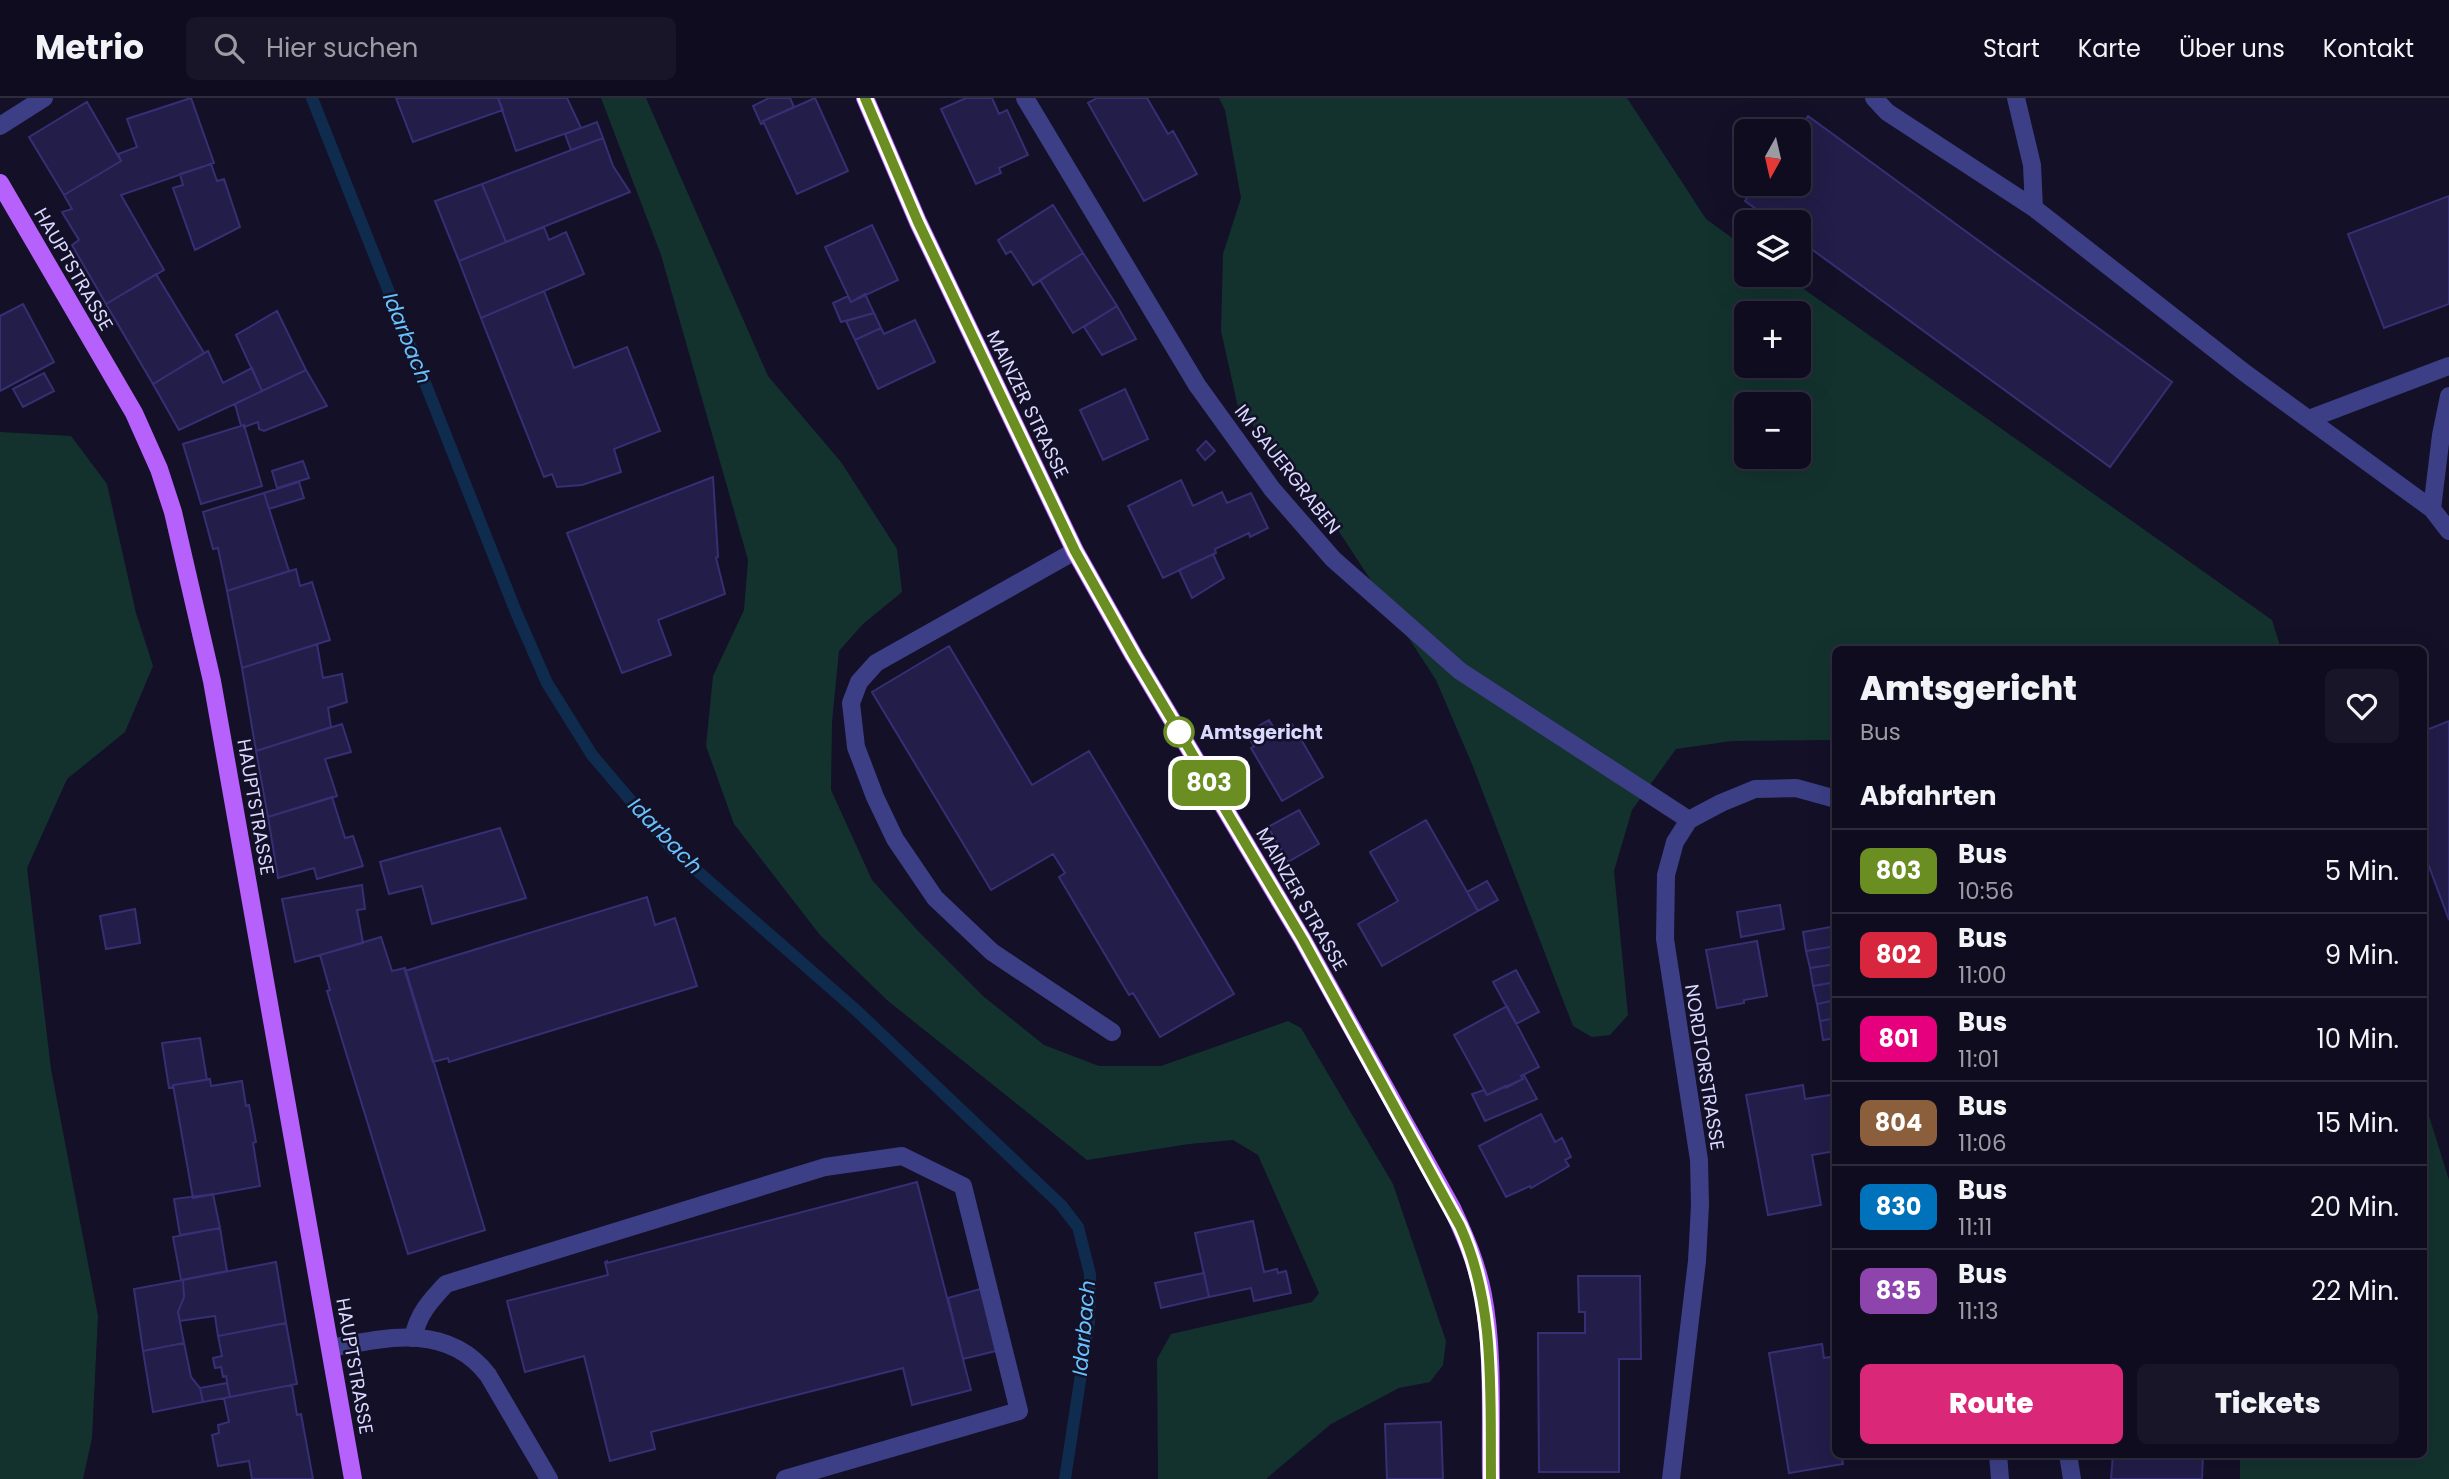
<!DOCTYPE html>
<html lang="de">
<meta charset="utf-8">
<style>
body{margin:0;font-family:Poppins,sans-serif;background:#171527;color:#f1f3f6;height:100vh;display:flex;flex-direction:column;font-size:26px;white-space:nowrap}
*{box-sizing:border-box;margin:0}
p{font-size:23px;color:#9b9ba4}
.icon{flex:none;width:38px;height:38px;fill:none;stroke:currentColor;stroke-width:2;stroke-linecap:round;stroke-linejoin:round}
.map{position:relative;flex:1;overflow:hidden}
.details{position:absolute;left:1832px;top:548px;width:595px;height:812px;display:flex;flex-direction:column;background:#0e0c1e;border-radius:10px;box-shadow:0 7px 28px #0002,0 0 0 2px #2e2c3c}
.details>*{flex:none}
.badge{padding:0 14px;border-radius:10px;font-size:24px;line-height:46px}
.needle{width:46px;rotate:188deg}
.buttons{position:absolute;left:1734px;top:21px;display:grid;gap:14px}
.buttons a{display:grid;place-items:center;width:77px;height:77px;border-radius:10px;background:#0e0c1e;box-shadow:0 7px 28px #0002,0 0 0 2px #2e2c3c;font-size:35px}
.map>.badge{position:absolute;translate:-50% -50%;box-shadow:0 0 0 4px #fff}
h2{padding:0 28px;font-size:26px;line-height:63px}
.round{display:grid;place-items:center;flex:none;width:74px;height:74px;border-radius:10px;background:#171527}
.overview{display:flex;align-items:center;justify-content:space-between;height:119px;padding:0 28px}
h1{font-size:33px;font-weight:800;line-height:52px}
.primary-button{display:flex;gap:14px;margin-top:auto;padding:14px 28px}
.primary-button a{flex:1;height:80px;border-radius:10px;background:#db2777;color:#fff;font-size:28px;font-weight:800;line-height:80px;text-align:center}
.primary-button a+a{background:#171527;color:#f1f3f6}
ul{padding:0;list-style:none}
li{display:flex;align-items:center;gap:21px;height:84px;padding:0 28px;border-top:2px solid #2e2c3c}
li div{flex:1}
li b{display:block;font-size:26px}
li em{font-style:normal}
li .badge{min-width:77px;font-weight:700;text-align:center}
header{display:flex;align-items:center;gap:42px;box-sizing:border-box;height:98px;padding:0 35px;background:#0e0c1e;border-bottom:2px solid #2e2c3c}
header strong{font-size:33px}
nav{display:flex;gap:38px;margin-inline-start:auto;font-size:24px}
.search{width:490px;height:63px;background:#171527;display:flex;align-items:center;gap:18px;box-sizing:border-box;padding:0 24px;border-radius:10px;color:#9b9ba4;font-size:26px}
.map>svg:first-child{display:block}
.green{fill:#13322e;fill-rule:evenodd}
.lines{fill:none;stroke-linecap:round;stroke-linejoin:round}
.stream{stroke:#0f2b4d;stroke-width:12}
.building{fill:#221d49;stroke:#372f74;stroke-width:2}
.lane{stroke:#3c3f86;stroke-width:18}
.street{stroke:#3c3f86;stroke-width:18}
.primary{stroke:#b661fc;stroke-width:18}
.line-casing{stroke:#fff;stroke-width:16}
.line{stroke:#6b8e23;stroke-width:10}
.stop-dot{fill:#fff;stroke:#6b8e23;stroke-width:3.5}
.labels{text-anchor:middle;stroke-width:5;stroke-linejoin:round;paint-order:stroke}
.street-label{font-size:19px;fill:#d9d8fe;stroke:#131028}
.stop-label{font-size:19px;font-weight:bold;fill:#d9d8fe;stroke:#131028;text-anchor:start}
.water-label{font-size:21px;font-style:italic;fill:#68c3fd;stroke:#131028}
</style>
<header>
<strong>Metrio</strong>
<div class="search"><svg class="icon" aria-label="search" viewBox="0 0 24 24"><circle cx="10" cy="10" r="6"/><path d="M15 15l6 6"/></svg>Hier suchen</div>
<nav><a>Start</a><a>Karte</a><a>Über uns</a><a>Kontakt</a></nav>
</header>
<div class="map">
<svg width="2449" height="1381" viewBox="0 0 2449 1381">
<rect width="100%" height="100%" fill="#131028"/>
<path class="green" d="M601 0H646L768 278 841 364 897 451 902 494 863 526 839 553 832 624 831 692 872 782 919 834 983 898 1044 947 1099 968H1161L1288 923 1301 930 1393 1086 1446 1243 1443 1267 1430 1284 1399 1290 1331 1326 1266 1381H1158L1157 1261 1171 1236 1312 1204 1319 1195 1258 1057 1233 1042 1189 1046 1087 1062 888 903 820 837 734 726 706 648 713 578 744 512 748 462 661 157Z
M1219 0H1627L1706 121 1746 150V177H1784L2272 522 2281 551H1836V642L1732 643 1676 651 1632 712 1614 773 1628 917 1610 937 1592 939 1573 928 1472 666 1436 582 1340 435 1238 309 1221 233 1223 156 1241 100 1225 12ZM1746 215H1799V268H1746ZM1746 306H1799V359H1746Z
M0 334 71 338 107 386 136 515 153 568 125 634 67 681 27 770 51 971 98 1218 92 1340 83 1381H0Z
M2424 1002 2449 1082V1381H2240V1356H2424Z"/>
<g class="lines">
<path class="stream" d="M312 0 516 514 547 585 592 657 671 750 857 913 1061 1107 1078 1129 1090 1176 1089 1224 1065 1381"/>
</g>
<path class="building" d="M191 0 214 65 121 97 164 172 106 206 72 147 79 142 62 114 72 111 64 97 121 63 118 56 137 49 127 21Z
M396 0H498L503 12 413 44Z
M498 0H567L581 30 516 53Z
M769 0H790L794 9 763 23 764 25 761 26 753 8Z
M815 0 848 73 797 96 763 23Z
M966 0H992L999 16 1007 12 1028 57 999 70 1001 75 976 86 941 11Z
M1097 0H1147L1168 36 1173 33 1197 76 1144 103 1088 5Z
M87 4 121 63 64 97 29 39Z
M1808 18 2172 284 2110 369 1799 142V124H1774L1745 103 1757 86H1799V33H1796Z
M597 24 603 40 571 52 565 36Z
M603 40 613 68 630 94 506 144 482 86Z
M211 66 217 83 224 81 240 129 195 152 173 90 183 87 180 76Z
M482 86 506 144 459 163 435 103Z
M2449 98V206L2384 230 2348 136Z
M1053 107 1083 155 1033 187 1011 153 1006 156 998 142Z
M872 127 898 182 851 204 825 149Z
M544 129 549 142 566 134 584 176 481 220 459 163Z
M1083 155 1117 208 1073 235 1040 182Z
M156 176 204 255 153 286 106 206Z
M544 193 574 270 627 249 660 333 614 351 621 374 582 387 557 389 552 376 544 379 481 220Z
M865 196 874 215 841 224 833 205 848 198 851 204Z
M23 206 54 264 0 293V218Z
M1117 208 1136 241 1102 257 1084 229Z
M277 213 306 272 262 293 236 237Z
M874 215 881 230 855 242 846 223Z
M915 222 935 264 878 291 855 242 881 230 884 236Z
M208 253 223 285 252 270 262 293 179 332 153 286Z
M306 272 327 308 264 333 259 331 258 324 244 329V327L241 328 235 306Z
M44 275 54 293 23 309 13 291Z
M1125 291 1148 341 1103 362 1080 312Z
M244 327 262 388 201 406 183 346Z
M1206 343 1215 353 1205 362 1197 352Z
M303 363 309 380 277 390 272 373Z
M713 379 718 459 716 460 725 496 658 522 671 557 622 575 567 435Z
M1181 382 1193 408 1222 394 1227 405 1251 395 1268 430 1250 439 1249 435 1215 451 1216 455 1163 480 1128 408Z
M299 384 304 400 269 411 264 395Z
M264 395 289 473 227 493 218 450 213 451 203 414Z
M1213 456 1224 480 1192 500 1179 472Z
M296 471 300 488 312 484 330 542 242 570 227 493Z
M317 546 323 580 342 576 347 604 328 610 331 629 256 653 242 570Z
M949 548 1032 687 1089 653 1234 896 1160 939 1133 895 1129 897 1059 779 1065 775 1053 756 991 792 872 594Z
M1269 622 1277 635 1254 648 1246 635Z
M2449 623V822L2424 755V633Z
M342 626 351 654 325 661 337 698 268 719 256 653Z
M1292 626 1323 679 1282 703 1251 650Z
M332 699 345 740 353 738 363 768 317 781 314 770 278 780 268 719Z
M1299 712 1319 746 1288 764 1268 729Z
M1426 722 1478 813 1382 868 1358 826 1398 803 1370 754Z
M500 730 526 800 432 826 422 788 389 796 380 764Z
M1487 783 1498 802 1478 813 1467 794Z
M362 787 365 811 357 812 363 845 295 864 282 801Z
M647 799 655 827 675 820 697 888 449 964 448 960 433 964 405 873Z
M1780 807 1784 831 1741 839 1737 814Z
M135 811 140 845 106 851 100 818Z
M1836 828V848L1806 853 1803 834Z
M381 839 392 873 405 870 485 1132 408 1156 327 893 330 892 320 857Z
M1757 843 1767 898 1744 902V905L1717 910 1706 852Z
M1836 848V866L1810 870 1806 853Z
M1836 866V884L1813 888 1810 870Z
M1516 872 1539 914 1516 926 1493 884Z
M1836 884V902L1817 906 1813 888Z
M1836 902V920L1820 923 1817 906Z
M1507 908 1539 969 1521 978 1523 981 1487 997 1454 937Z
M1836 920V940L1823 942 1820 923Z
M200 940 207 982 173 987V989L169 990 162 945Z
M1524 977 1537 1001 1485 1023 1472 996 1484 992 1487 997 1505 988 1506 990 1523 981 1521 978Z
M210 981 211 988 242 983 246 1008 249 1007 256 1044 253 1045 260 1088 193 1100 173 987Z
M1803 987 1805 1001 1836 996V1053L1812 1057 1821 1107 1768 1117 1746 997Z
M1541 1016 1555 1044 1562 1040 1571 1059 1565 1062 1569 1068 1531 1090 1530 1088 1506 1099 1479 1048Z
M917 1084 971 1292 912 1307 903 1270 651 1334 655 1351 610 1363 584 1258 525 1274 507 1203 608 1177 605 1164 607 1163V1165Z
M213 1096 220 1130 180 1137 174 1101Z
M1253 1123 1264 1174 1277 1171 1278 1175 1286 1173 1291 1195 1254 1203 1251 1190 1209 1199 1195 1135Z
M220 1130 227 1173 181 1182 173 1139Z
M276 1164 286 1225 218 1238 215 1218 180 1223 178 1214 184 1199 183 1182Z
M1204 1175 1209 1199 1161 1210 1155 1185Z
M1578 1178H1640L1641 1261H1619V1374H1539L1538 1235H1585V1214H1579Z
M183 1182 184 1199 178 1214 184 1245 143 1253 134 1191Z
M984 1190 1000 1252 963 1261 948 1200Z
M286 1225 297 1286 230 1299 226 1278 223 1279 221 1269 215 1270 213 1260 222 1258 218 1238Z
M184 1245 191 1279 200 1290 203 1304 153 1314 143 1253Z
M1822 1246 1824 1260 1836 1258V1356H1841L1843 1366 1789 1375 1769 1255Z
M227 1285 230 1299 203 1304 200 1290Z
M292 1287 297 1317 301 1316 313 1381H252L249 1363 218 1368 212 1337 219 1335 218 1327 229 1324 224 1300Z
M1441 1324 1443 1381H1387L1385 1326Z
M2113 1356H2203L2202 1381H2111Z"/>
<g class="lines">
<path class="lane" d="M1874 0 1887 14 2034 110 2245 275 2432 411 2449 433
M2016 0 2032 67 2034 110
M2309 321 2449 268
M2432 411 2441 337 2449 298
M1075 453 876 565 859 584 851 605 856 649 875 699 895 741 935 800 992 854 1112 934
M413 1240C418 1216 430 1203 446 1186L825 1069 902 1058 963 1088 1019 1313 785 1381
M2068 1356 2072 1381"/>
<path class="street" d="M1025 0 1197 287 1272 391 1333 461 1460 573 1689 722
M0 28 44 0
M331 1250C387 1239 448 1225 488 1277L549 1381
M1998 1356 2000 1381
M1671 1381 1697 1163 1700 1107 1699 1062 1665 841 1666 777 1675 744 1689 722 1721 705 1755 691 1796 690 1836 701"/>
<path class="primary" d="M865 0 918 124 1075 453 1134 558 1303 842 1452 1110C1465 1138 1477 1166 1483 1197 1494 1254 1490 1322 1491 1381
M0 85 134 315 159 371 173 414 212 583 353 1381"/>
</g>
<g class="lines">
<defs>
<path id="line" d="M865 0 918 124 1075 453 1134 558 1303 842 1460 1128C1496 1207 1490 1296 1491 1381"/>
</defs>
<use href="#line" class="line-casing"/>
<use href="#line" class="line"/>
</g>
<circle class="stop-dot" cx="1179" cy="634" r="14"/>
<g class="labels">
<g class="street-label">
<text transform="translate(74 171) rotate(60)" y="7">HAUPTSTRASSE</text>
<text transform="translate(1028 306) rotate(64)" y="7">MAINZER STRASSE</text>
<text transform="translate(1288 371) rotate(52)" y="7">IM SAUERGRABEN</text>
<text transform="translate(256 709) rotate(80)" y="7">HAUPTSTRASSE</text>
<text transform="translate(1302 801) rotate(60)" y="7">MAINZER STRASSE</text>
<text transform="translate(1705 969) rotate(81)" y="7">NORDTORSTRASSE</text>
<text transform="translate(355 1268) rotate(80)" y="7">HAUPTSTRASSE</text>
</g>
<g class="stop-label">
<text x="1200" y="641">Amtsgericht</text>
</g>
<g class="water-label">
<text transform="translate(407 240) rotate(68)" y="7">Idarbach</text>
<text transform="translate(665 738) rotate(46)" y="7">Idarbach</text>
<text transform="translate(1084 1230) rotate(-85)" y="7">Idarbach</text>
</g>
</g>
</svg>
<div class="buttons">
<a><svg class="needle" viewBox="-14 -14 28 28"><path d="M0-13l5 13h-10z" fill="#e53935"/><path d="M0 13l5-13h-10z" fill="#9b9ba4"/></svg></a>
<a><svg class="icon" aria-label="layers" viewBox="0 0 24 24"><path d="M12 4l9 5-9 5-9-5zM3 14l9 5 9-5"/></svg></a>
<a>+</a>
<a>−</a>
</div>
<b class="badge" style="left:1209px;top:685px;background:#6b8e23;color:#fff">803</b>
<section class="details">
<div class="overview"><div><h1>Amtsgericht</h1><p>Bus</p></div><a class="round"><svg class="icon" aria-label="heart" viewBox="0 0 24 24"><path d="M12 20l-8-8c-3-5 5-10 8-4 3-6 11-1 8 4z"/></svg></a></div>
<h2>Abfahrten</h2>
<ul>
<li><span class="badge" style="background:#6b8e23;color:#fff">803</span><div><b>Bus</b><p>10:56</p></div><em>5 Min.</em></li>
<li><span class="badge" style="background:#d7263d;color:#fff">802</span><div><b>Bus</b><p>11:00</p></div><em>9 Min.</em></li>
<li><span class="badge" style="background:#e6007e;color:#fff">801</span><div><b>Bus</b><p>11:01</p></div><em>10 Min.</em></li>
<li><span class="badge" style="background:#8b5e3c;color:#fff">804</span><div><b>Bus</b><p>11:06</p></div><em>15 Min.</em></li>
<li><span class="badge" style="background:#0072bc;color:#fff">830</span><div><b>Bus</b><p>11:11</p></div><em>20 Min.</em></li>
<li><span class="badge" style="background:#8e44ad;color:#fff">835</span><div><b>Bus</b><p>11:13</p></div><em>22 Min.</em></li>
</ul>
<div class="primary-button"><a>Route</a><a>Tickets</a></div>
</section>
</div>
